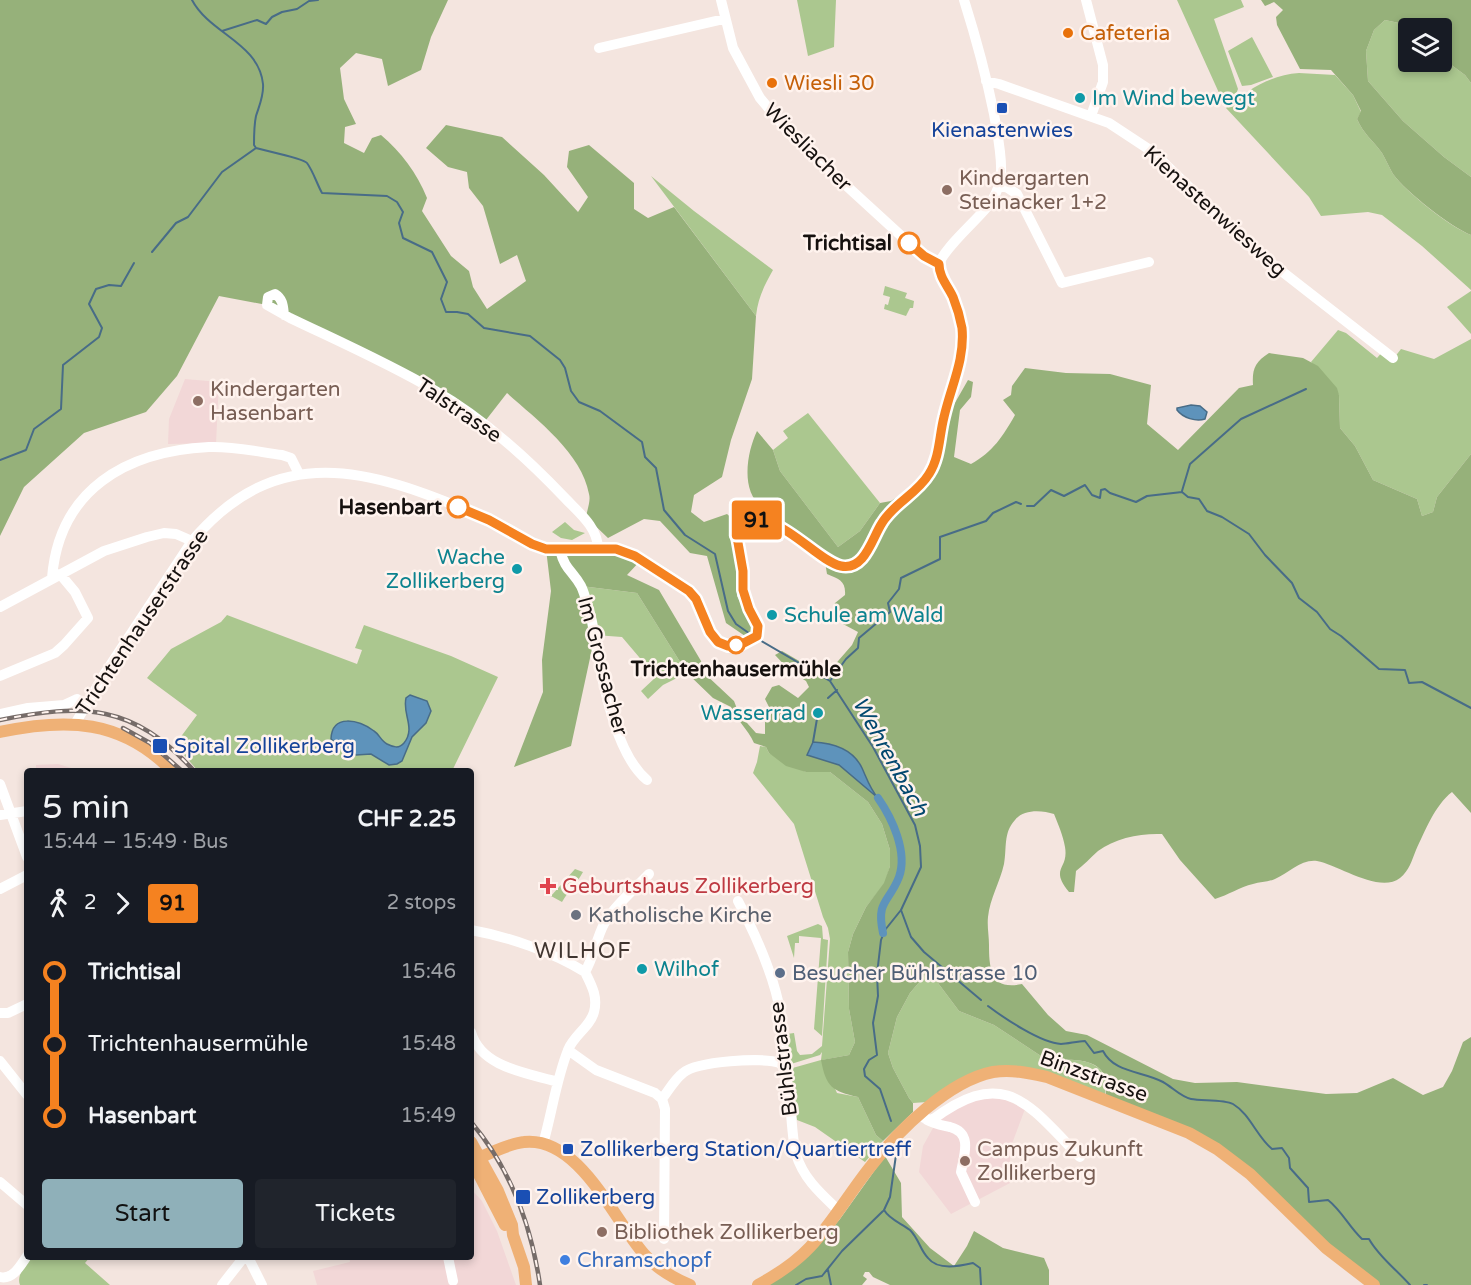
<!DOCTYPE html>
<meta charset="utf-8">
<style>
body{margin:0;font-family:"Varela Round",sans-serif;background:#20242c;color:#f1f3f6;height:100vh;display:flex;flex-direction:column;font-size:22px;white-space:nowrap}
*{box-sizing:border-box;margin:0}
p{font-size:20px;color:#9ea1a6}
.icon{flex:none;width:33px;height:33px;fill:none;stroke:currentColor;stroke-width:2;stroke-linecap:round;stroke-linejoin:round}
.map{position:relative;flex:1;overflow:hidden}
.sheet{position:absolute;left:24px;top:768px;width:450px;height:492px;display:flex;flex-direction:column;background:#171b24;border-radius:6px;box-shadow:0 3px 9px #0003}
.sheet>*{flex:none}
.badge{padding:0 12px;border-radius:4px;font-size:21px;line-height:39px}
.fabs{position:absolute;left:1398px;top:18px;display:grid;gap:12px}
.fabs a{display:grid;place-items:center;width:54px;height:54px;border-radius:6px;background:#171b24;box-shadow:0 3px 9px #0003;font-size:30px}
.map>.badge{position:absolute;translate:-50% -50%;box-shadow:0 0 0 3px #fff}
.legs{display:flex;align-items:center;gap:9px;height:66px;padding:0 18px;font-size:20px}
.legs p{margin-inline-start:auto}
.overview{display:flex;align-items:center;justify-content:space-between;height:102px;padding:0 18px}
h1{font-size:33px;font-weight:600;line-height:45px}
.action{display:flex;gap:12px;margin-top:auto;padding:12px 18px}
.action a{flex:1;height:69px;border-radius:6px;background:#8fb0b9;color:#111;font-size:24px;font-weight:600;line-height:69px;text-align:center}
.action a+a{background:#20242c;color:#f1f3f6}
ul{padding:0 18px;list-style:none}
li{display:flex;align-items:center;gap:21px;height:72px;font-size:22px}
li i{display:grid;place-items:center;width:9px;height:100%;margin:0 8px;background:currentColor}
li i::after{content:'';width:15px;height:15px;margin:-8px;border:4px solid;border-radius:50%;background:#171b24}
li p{margin-inline-start:auto}
li:first-child i{background:linear-gradient(#0000 50%,currentColor 0)}
li:last-child i{background:linear-gradient(currentColor 50%,#0000 0)}
.map>svg:first-child{display:block}
.education{fill:#f2d7d7}
.green{fill:#abc78f}
.forest{fill:#96b17a}
.water{fill:#5e93bb;stroke:#486c87;stroke-width:1.5}
.lines{fill:none;stroke-linecap:round;stroke-linejoin:round}
.stream{stroke:#486c87;stroke-width:2}
.canal{stroke:#5e93bb;stroke-width:8}
.minor{stroke:#fff;stroke-width:10}
.major{stroke:#efb176;stroke-width:12}
.rail-casing{stroke:#766c69;stroke-width:4.5}
.rail{stroke:#fff3ee;stroke-width:2;stroke-dasharray:7;stroke-linecap:butt}
.line-1-casing{stroke:#fff;stroke-width:14}
.line-1{stroke:#f58220;stroke-width:9}
.food-dot{fill:#e8710a;stroke:#fff3ee;stroke-width:2}
.culture-dot{fill:#0f9aa8;stroke:#fff3ee;stroke-width:2}
.transit-dot{fill:#1a4fb4;stroke:#fff3ee;stroke-width:2}
.education-dot{fill:#8d6e63;stroke:#fff3ee;stroke-width:2}
.stop-1-dot{fill:#fff;stroke:#f58220;stroke-width:3}
.health-dot{fill:#e0444e;stroke:#fff3ee;stroke-width:2}
.worship-dot{fill:#6b7280;stroke:#fff3ee;stroke-width:2}
.service-dot{fill:#5c6f8a;stroke:#fff3ee;stroke-width:2}
.shop-dot{fill:#3f7fe0;stroke:#fff3ee;stroke-width:2}
.labels{text-anchor:middle;stroke-width:5;stroke-linejoin:round;paint-order:stroke}
.food-label{font-size:21px;fill:#c56008;stroke:#fff3ee;text-anchor:start}
.culture-label{font-size:21px;fill:#0d838f;stroke:#fff3ee;text-anchor:start}
.transit-label{font-size:21px;fill:#164399;stroke:#fff3ee;text-anchor:start}
.street-label{font-size:21px;fill:#16110f;stroke:#fff3ee}
.education-label{font-size:21px;fill:#785e54;stroke:#fff3ee;text-anchor:start}
.stop-label{font-size:21px;font-weight:bold;fill:#16110f;stroke:#fff3ee;text-anchor:end}
.health-label{font-size:21px;fill:#be3a42;stroke:#fff3ee;text-anchor:start}
.worship-label{font-size:21px;fill:#5b616d;stroke:#fff3ee;text-anchor:start}
.service-label{font-size:21px;fill:#4e5e75;stroke:#fff3ee;text-anchor:start}
.shop-label{font-size:21px;fill:#366cbe;stroke:#fff3ee;text-anchor:start}
.water-label{font-size:22px;font-style:italic;fill:#03486f;stroke:#fff3ee}
.neighbourhood-label{font-size:22px;letter-spacing:1.5px;fill:#403530;stroke:#fff3ee}
</style>
<div class="map">
<svg width="1471" height="1285" viewBox="0 0 1471 1285">
<rect width="100%" height="100%" fill="#f4e5df"/>
<path class="education" d="M185 379 219 382 216 443 168 444 169 419Z
M58 764 81 771H36V765Z
M995 1095 1025 1109 1010 1149V1183L951 1214 919 1172 923 1146 938 1119 955 1106Z
M471 1189 482 1201 497 1231 516 1285H317L313 1271 350 1262 349 1257H471Z"/>
<path class="green" d="M797 0H836L834 47 808 56Z
M1177 0H1241L1244 7 1214 19 1238 89 1236 94 1224 104Z
M1385 20 1399 23 1408 48V62H1414L1415 64 1446 61 1465 75 1471 83V177L1444 157 1403 121 1368 81 1366 51 1374 30Z
M1252 37 1273 77 1251 85 1242 86 1228 51Z
M1299 73 1335 75 1353 95 1361 112 1357 119C1364 135 1373 140 1382 153 1386 160 1389 167 1393 174 1406 192 1450 227 1471 235V290L1422 246 1382 215 1368 212 1321 216 1309 197 1226 108C1247 90 1271 75 1299 73Z
M651 176 694 211 773 270C764 286 758 298 756 316Z
M885 286 907 293 905 298 914 301 913 308H910L906 316 884 309 885 304 888 305 890 297 883 295Z
M1471 291V334L1447 307Z
M1338 330 1346 333 1377 358 1384 350 1394 358 1401 349 1434 359 1471 339V454L1437 497 1433 512 1422 516 1417 499 1373 480 1355 446 1340 428 1339 395 1311 362Z
M808 413 880 503 860 531 838 547 780 471 773 450 788 438 783 431Z
M565 522 574 530 585 533 572 540 561 538 552 532Z
M581 586 637 593 687 673 663 685 648 699 641 691 656 677 622 637 595 635Z
M227 615 357 664 362 650 355 648 364 625 451 656 498 677 452 771H198L184 755 177 742 197 715 147 678 171 649 221 622Z
M760 746 766 747 769 753 806 772H830L868 802 882 824 890 850V866L885 883 866 907 853 934 848 952 849 1009 855 1042 849 1055 822 1060 837 1093 858 1097 876 1135 883 1141 865 1162 815 1127 797 1120 789 1069 821 1060 822 1052 820 1055 791 1064 787 1034 794 1033 797 1051 800 1055 812 1054 822 1046 830 939 828 928 823 917 794 824 753 773 757 762Z
M575 869 583 872C577 883 569 890 562 902L551 896Z
M818 924 822 926 823 939 828 940 822 1036 814 1029 821 938 799 936V943H795L794 958 787 936Z
M927 973 938 983 959 1011 994 1025 1050 1062C1065 1058 1098 1058 1104 1076 1106 1081 1105 1090 1105 1096L1008 1066 927 1102 913 1103 909 1098 893 1068 888 1053 897 1017 910 993Z
M32 1257H90L85 1263 110 1285H20C16 1275 26 1265 32 1257Z"/>
<path class="forest" d="M0 0H448L431 37 421 70 388 86 382 59 356 53 340 68 344 99 356 124 345 127 344 143 364 153 372 138 381 135C401 152 417 173 427 198L422 211 451 256 469 271 473 287 487 309 526 281 517 255 500 264 483 206 469 188 467 172 448 167 426 148 446 125 502 137 544 175 578 212 588 197 567 167 569 151 589 145 634 183V209L648 218 674 207 756 316 752 379 731 440 722 477 694 495 691 512 704 522 727 514 736 522 730 535 736 560 737 596 755 631 745 636 726 623 707 556 690 553 660 521 644 519 608 538 586 517C587 510 591 501 589 494 582 453 536 419 507 393L486 420 267 305 219 296 177 376 146 412 84 433 24 487 0 536Z
M1261 0H1471V83L1465 75 1446 61H1442V28H1408V48L1399 23 1385 20 1374 30 1366 51 1368 81 1403 121 1444 157 1471 177V235C1451 227 1406 192 1393 174 1389 167 1386 160 1382 153 1373 140 1364 135 1357 119L1361 111 1353 95 1331 70 1300 69 1277 25 1276 17 1283 10 1274 2 1265 6Z
M1269 353 1303 358 1318 366 1337 388 1339 395 1340 428 1355 446 1373 480 1417 499 1422 516 1433 512 1437 497 1471 454V813L1452 792C1435 805 1425 831 1416 850 1412 860 1409 871 1400 878 1379 894 1339 865 1317 861 1301 859 1289 873 1275 879 1268 882 1260 882 1253 884 1240 887 1228 895 1215 899L1180 860 1162 834C1141 833 1115 838 1098 851 1090 858 1084 865 1076 871L1074 892H1069C1049 867 1069 870 1065 847 1063 835 1058 824 1054 814 1042 810 1023 809 1015 820 1003 833 1007 848 1004 864 1000 882 990 898 988 917 987 926 989 936 989 945 989 969 991 991 1022 984L1048 1015 1066 1031 1087 1035 1173 1079 1195 1083 1237 1082 1326 1094 1357 1093 1393 1078 1423 1095 1443 1087 1452 1071 1463 1042 1471 1037V1285H1374L1206 1142 1106 1100C1105 1093 1107 1082 1104 1075 1097 1058 1065 1058 1050 1062L994 1025 959 1011 938 983 927 973 910 993 897 1017 888 1053 893 1068 909 1098 913 1103V1112L883 1141 876 1135 858 1097C832 1091 826 1087 821 1060L849 1055 855 1042 849 1009 848 952 853 934 866 907 884 883 890 866V850L882 824 868 802 830 772H806L786 766 769 753 766 747 754 743C748 729 737 721 731 707L713 698 687 673 637 593 581 586 595 635 571 746 514 767 543 692 542 660 551 591 546 549H609L641 560 627 575 659 590 701 661 703 672 734 701 739 714 756 733 765 734V722L772 713 765 699 772 687 779 685 798 698 809 687 806 681 790 671 775 655 782 651 825 676 852 645 858 632 843 624 832 613 835 603 845 595C846 581 839 579 827 574L823 550 778 520 775 512C771 510 765 510 762 507 740 491 747 452 757 431L773 450 780 471 838 547 860 531 880 503 891 501 937 471 952 408 968 380 973 382 971 397 960 410 954 457 971 464C993 452 1003 436 1015 415L1003 400 1011 395 1012 386 1025 368 1066 373 1110 374 1151 385 1147 424 1178 450 1239 388 1253 385C1252 369 1255 362 1269 353Z
M885 1156 901 1183 902 1217 930 1248 954 1266 967 1246 974 1231 1003 1248 1044 1258 1049 1270V1285H890L873 1277 869 1272H865L863 1276 867 1279 862 1285H769L813 1251 840 1219Z"/>
<path class="water" d="M1191 405 1200 406 1207 412 1205 419C1196 422 1183 418 1177 410V408Z
M410 695 427 701 431 711 426 723 412 737 402 761 397 764 389 765 371 754 356 755 341 747 331 739C332 713 359 720 374 731 379 734 381 741 387 744 393 747 399 749 404 743 416 728 402 714 406 698Z
M813 742C833 743 853 749 862 768 867 779 870 789 878 798L839 765 807 755Z"/>
<g class="lines">
<path class="stream" d="M192 0C210 34 259 43 263 84 264 96 259 106 256 116 254 125 254 135 254 145L256 148C266 151 303 158 307 163 313 171 317 184 322 193L387 196 397 202 403 212 399 223 403 238 432 252 447 282 441 299 446 312H457L468 314 484 328 530 336 560 360 565 368 571 391 579 402 600 411 642 442 645 457 656 468 664 510 685 535 715 554 728 611 736 624 753 636
M222 31 257 20 266 24 272 17 282 12 297 9 309 1 318 0
M152 252 176 223 188 217 222 172 256 148
M0 460 26 450 34 429 61 409 63 365 99 337 102 328 89 304 96 289 109 285 121 286 134 263
M1182 491 1190 464 1241 419 1306 389
M1027 506H1034L1051 490 1064 496 1085 485 1092 495 1100 498 1101 490 1105 489 1110 493 1136 502 1147 496 1182 492 1188 497 1199 499 1207 511 1222 517 1249 534 1265 555 1292 583 1299 598 1317 612 1330 629 1341 636 1379 669 1405 670 1409 683 1422 682 1471 708
M758 639 830 681 873 747 915 825 920 846 921 867 901 910 885 930 881 940 877 974 878 996 873 1023 877 1055 869 1060 864 1069 865 1076 880 1089 891 1121
M830 681 846 659 858 648 859 638 890 612 888 603 899 589 901 578 940 559V537L986 521 993 513 1016 502 1021 504
M828 698 837 690
M813 742 818 713
M901 910 911 937 924 952 981 1000
M988 1006C1004 1018 1041 1043 1061 1044 1068 1044 1077 1041 1085 1041L1094 1053 1103 1051C1114 1073 1143 1071 1163 1082 1172 1087 1181 1097 1191 1099 1202 1101 1224 1099 1233 1104 1250 1114 1257 1137 1272 1149L1282 1148 1289 1158 1290 1168 1308 1188 1309 1202 1328 1200C1342 1211 1349 1227 1362 1239H1369C1379 1257 1396 1269 1410 1285
M896 1155 890 1197 884 1210C890 1220 901 1223 910 1230 919 1239 920 1250 928 1258 938 1271 960 1266 973 1263L980 1268 981 1285
M828 1270 831 1285
M796 1285 806 1279 822 1276 842 1251 883 1211
M1424 1285H1427"/>
<path class="canal" d="M878 798C892 818 908 852 899 877 889 903 876 900 883 933"/>
<path class="minor" d="M721 0 733 48 760 98 791 135 909 243 924 256 939 264
M1086 0 1103 65V82L1091 116
M599 48 724 19
M986 81 999 84 1109 123 1153 152 1252 248 1393 358
M999 185 1008 188 1017 194 1062 283 1149 262
M284 315C283 306 283 299 275 294L268 297 267 305 290 318C338 341 388 363 434 390 483 418 525 456 564 497 578 512 598 527 598 549
M560 550C565 570 572 570 581 586 584 592 586 600 588 607 594 624 595 641 598 657 605 693 618 756 647 780
M52 578C59 490 126 451 209 447 233 446 259 452 282 455L291 458 299 474
M0 607 104 551 147 537 164 533 176 534 192 541
M0 676 55 653 64 645 88 618 75 592 60 574
M0 714 28 708 64 705 77 699
M75 724 105 673 192 541C278 440 369 469 476 514 498 523 518 540 540 547 571 558 604 541 634 556 648 563 680 581 691 593 709 611 705 655 742 644 749 642 756 638 759 631 758 620 748 610 745 598 742 588 744 577 743 567 741 558 738 549 737 540 737 536 738 531 741 527 764 494 825 575 852 565 870 559 873 535 883 521 895 503 915 494 927 477 940 459 939 436 944 416 950 389 964 365 962 337 962 323 958 310 953 297 948 287 938 276 939 265 941 250 981 217 991 202 996 194 1001 183 1001 173 1002 153 997 133 994 114 986 75 976 38 964 0
M0 784 27 857
M0 815 27 811
M0 889 27 875
M738 901C760 943 793 1014 780 1063
M471 930C510 937 552 952 585 972
M585 972C594 957 596 939 604 924 615 905 634 890 649 874
M0 1013H8L27 1004
M471 1032C481 1068 528 1073 558 1082
M568 1050 596 1070 655 1093 662 1099
M0 1061 27 1095
M780 1063C792 1075 790 1133 796 1154 803 1178 820 1193 838 1210
M662 1099 665 1109 664 1239
M662 1099C669 1090 674 1080 683 1073 697 1061 763 1057 780 1063
M920 1114 924 1118 932 1120C1005 1065 1028 1104 1080 1157
M927 1120C934 1124 941 1125 950 1127 973 1133 964 1155 961 1172L975 1202
M543 1144C552 1113 556 1080 568 1050 574 1035 590 1027 594 1012 598 997 592 986 585 972
M0 1182 27 1205
M248 1257 262 1285
M448 1257 453 1281
M0 1277C13 1280 20 1266 27 1256
M222 1285 244 1257"/>
<path class="major" d="M0 732C66 718 122 719 172 771
M471 1142 498 1191 512 1225 513 1235 524 1267 526 1285
M471 1159 505 1225
M472 1161C485 1155 511 1143 524 1142 579 1136 614 1220 644 1254 656 1268 673 1278 690 1285
M758 1285C778 1274 795 1263 810 1247 833 1222 850 1192 871 1166 898 1131 948 1081 993 1072 1012 1069 1029 1073 1047 1077L1189 1133 1217 1149 1250 1174 1326 1248 1374 1285"/>
<defs>
<path id="rail" d="M0 720C83 703 134 704 194 771
M123 728 150 743 182 771
M471 1122C511 1169 531 1224 540 1285"/>
</defs>
<use href="#rail" class="rail-casing"/>
<use href="#rail" class="rail"/>
</g>
<g class="lines">
<defs>
<path id="line-1" d="M458 507 489 520 532 544 546 549H616L635 556 689 591 696 599 710 632 718 642 728 646 740 645 757 636 758 626 749 609 743 590V571L737 537 741 526C772 502 814 560 841 566 865 571 872 538 882 523 894 503 917 494 929 474 940 457 939 436 944 417 951 386 965 360 962 328 960 317 957 307 953 297 948 286 939 277 939 264L924 256 909 243"/>
</defs>
<use href="#line-1" class="line-1-casing"/>
<use href="#line-1" class="line-1"/>
</g>
<g class="food-dot">
<circle cx="1068" cy="33" r="6"/>
<circle cx="772" cy="83" r="6"/>
</g>
<g class="culture-dot">
<circle cx="1080" cy="98" r="6"/>
<circle cx="517" cy="569" r="6"/>
<circle cx="772" cy="615" r="6"/>
<circle cx="818" cy="713" r="6"/>
<circle cx="642" cy="969" r="6"/>
</g>
<g class="transit-dot">
<rect x="996" y="102" width="12" height="12" rx="3"/>
<rect x="152" y="738" width="16" height="16" rx="3"/>
<rect x="562" y="1143" width="12" height="12" rx="3"/>
<rect x="515" y="1189" width="16" height="16" rx="3"/>
</g>
<g class="education-dot">
<circle cx="947" cy="190" r="6"/>
<circle cx="198" cy="401" r="6"/>
<circle cx="965" cy="1161" r="6"/>
<circle cx="602" cy="1232" r="6"/>
</g>
<g class="stop-1-dot">
<circle cx="909" cy="243" r="10"/>
<circle cx="458" cy="507" r="10"/>
<circle cx="736" cy="645" r="8"/>
</g>
<path class="health-dot" d="M545 877h6v6h6v6h-6v6h-6v-6h-6v-6h6z"/>
<circle class="worship-dot" cx="576" cy="915" r="6"/>
<circle class="service-dot" cx="780" cy="973" r="6"/>
<circle class="shop-dot" cx="565" cy="1260" r="6"/>
<g class="labels">
<g class="food-label">
<text x="1080" y="40">Cafeteria</text>
<text x="784" y="90">Wiesli 30</text>
</g>
<g class="culture-label">
<text x="1092" y="105">Im Wind bewegt</text>
<text x="505" y="564" text-anchor="end">Wache<tspan x="505" dy="24">Zollikerberg</tspan></text>
<text x="784" y="622">Schule am Wald</text>
<text x="806" y="720" text-anchor="end">Wasserrad</text>
<text x="654" y="976">Wilhof</text>
</g>
<g class="transit-label">
<text x="1002" y="137" text-anchor="middle">Kienastenwies</text>
<text x="174" y="753">Spital Zollikerberg</text>
<text x="580" y="1156">Zollikerberg Station/Quartiertreff</text>
<text x="536" y="1204">Zollikerberg</text>
</g>
<g class="street-label">
<text transform="translate(808 147) rotate(45)" y="7">Wiesliacher</text>
<text transform="translate(1215 211) rotate(42)" y="7">Kienastenwiesweg</text>
<text transform="translate(459 410) rotate(34)" y="7">Talstrasse</text>
<text transform="translate(142 622) rotate(-56)" y="7">Trichtenhauserstrasse</text>
<text transform="translate(603 666) rotate(75)" y="7">Im Grossacher</text>
<text transform="translate(783 1059) rotate(-97)" y="7">Bühlstrasse</text>
<text transform="translate(1094 1076) rotate(20)" y="7">Binzstrasse</text>
</g>
<g class="education-label">
<text x="959" y="185">Kindergarten<tspan x="959" dy="24">Steinacker 1+2</tspan></text>
<text x="210" y="396">Kindergarten<tspan x="210" dy="24">Hasenbart</tspan></text>
<text x="977" y="1156">Campus Zukunft<tspan x="977" dy="24">Zollikerberg</tspan></text>
<text x="614" y="1239">Bibliothek Zollikerberg</text>
</g>
<g class="stop-label">
<text x="892" y="250">Trichtisal</text>
<text x="442" y="514">Hasenbart</text>
<text x="736" y="676" text-anchor="middle">Trichtenhausermühle</text>
</g>
<g class="health-label">
<text x="562" y="893">Geburtshaus Zollikerberg</text>
</g>
<g class="worship-label">
<text x="588" y="922">Katholische Kirche</text>
</g>
<g class="service-label">
<text x="792" y="980">Besucher Bühlstrasse 10</text>
</g>
<g class="shop-label">
<text x="577" y="1267">Chramschopf</text>
</g>
<g class="water-label">
<text transform="translate(891 756) rotate(61)" y="8">Wehrenbach</text>
</g>
<g class="neighbourhood-label">
<text x="583" y="958">WILHOF</text>
</g>
</g>
</svg>
<div class="fabs">
<a><svg class="icon" aria-label="layers" viewBox="0 0 24 24"><path d="M12 4l9 5-9 5-9-5zM3 14l9 5 9-5"/></svg></a>
</div>
<b class="badge" style="left:757px;top:520px;background:#f58220;color:#111">91</b>
<section class="sheet">
<div class="overview"><div><h1>5 min</h1><p>15:44 – 15:49 · Bus</p></div><b>CHF 2.25</b></div>
<div class="legs"><svg class="icon" aria-label="walk" viewBox="0 0 24 24"><circle cx="13" cy="4" r="2"/><path d="M13 8l-2 6 4 7M11 14l-3 7M7 12l3-4h3l4 4"/></svg>2<svg class="icon" aria-label="forward" viewBox="0 0 24 24"><path d="M9 5l7 7-7 7"/></svg><b class="badge" style="background:#f58220;color:#111">91</b><p>2 stops</p></div>
<ul>
<li><i style="color:#f58220"></i><b>Trichtisal</b><p>15:46</p></li>
<li><i style="color:#f58220"></i><span>Trichtenhausermühle</span><p>15:48</p></li>
<li><i style="color:#f58220"></i><b>Hasenbart</b><p>15:49</p></li>
</ul>
<div class="action"><a>Start</a><a>Tickets</a></div>
</section>
</div>
